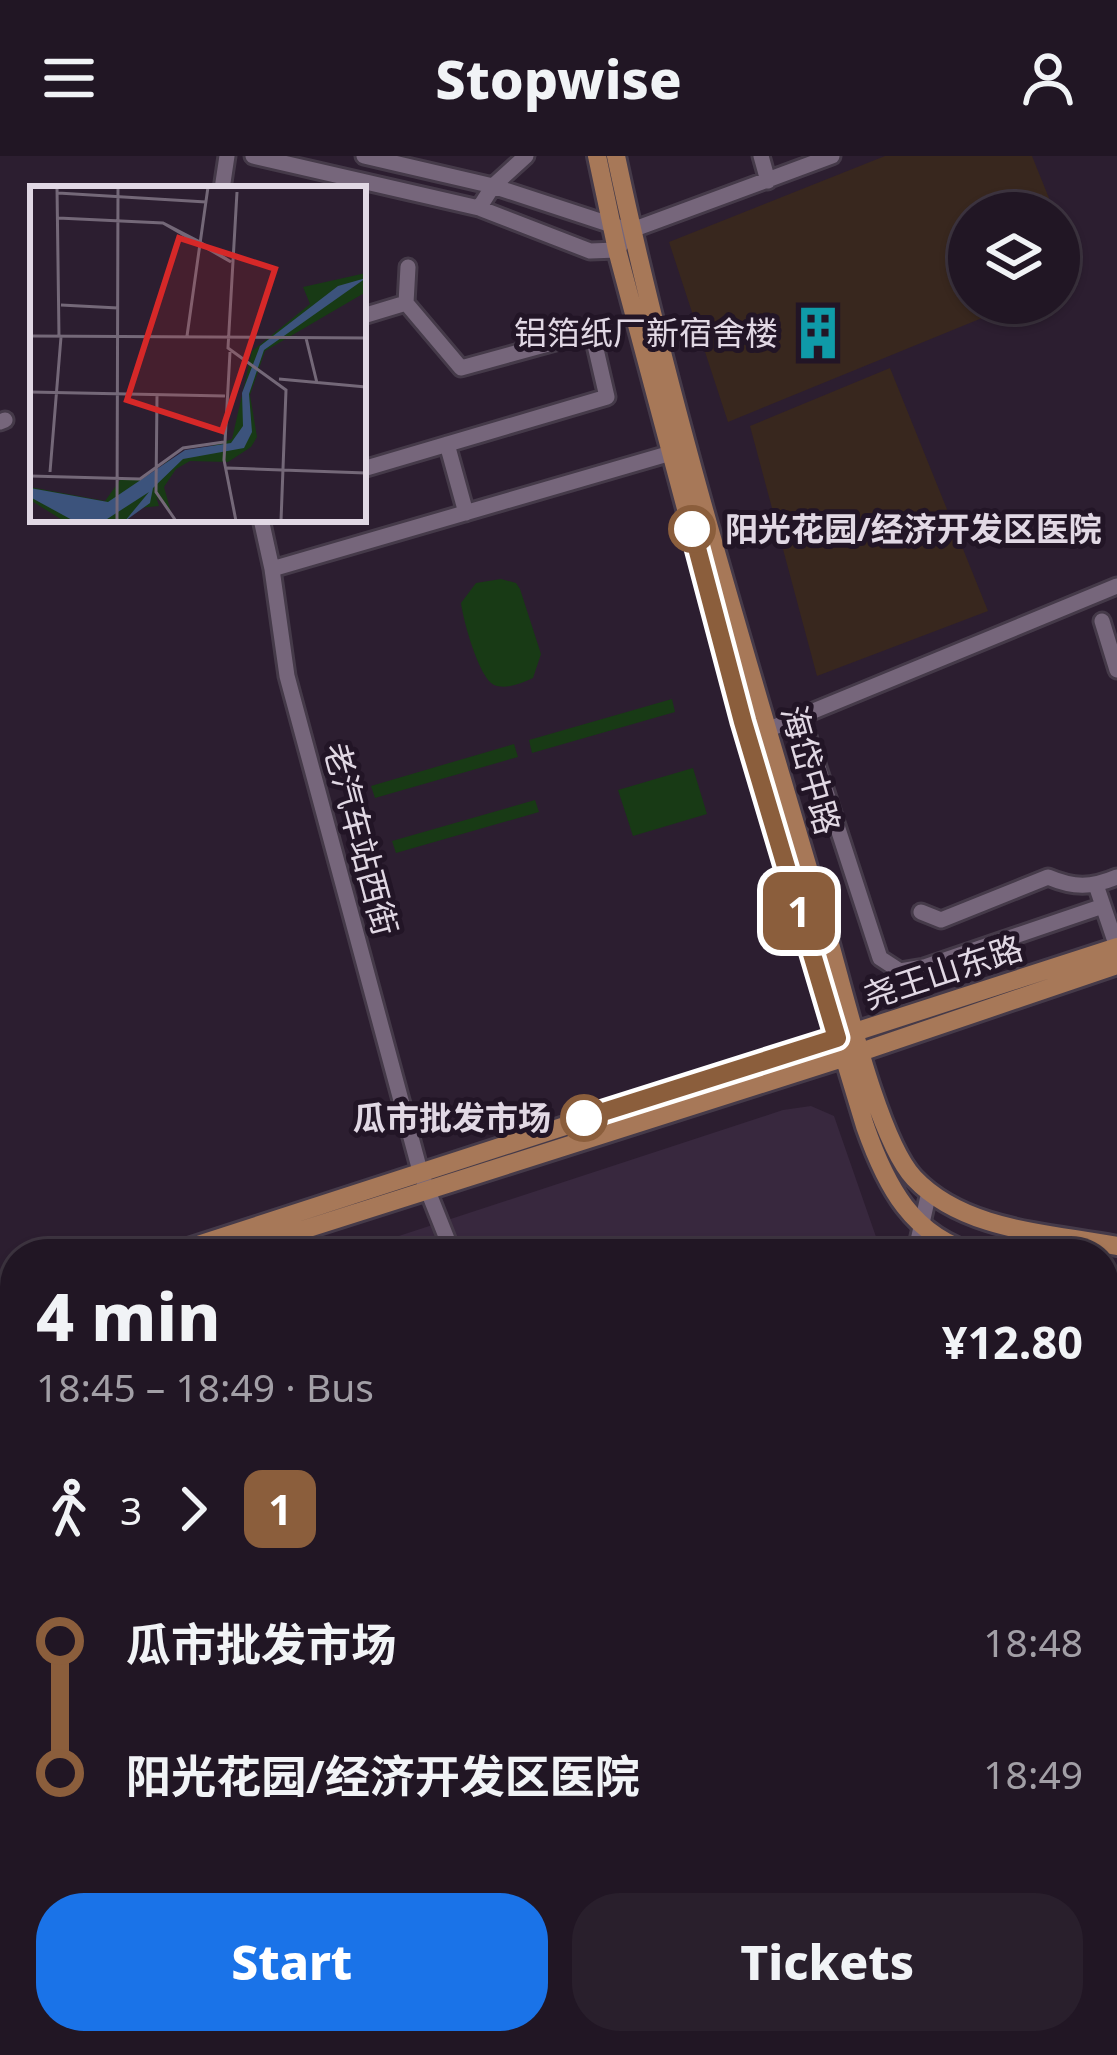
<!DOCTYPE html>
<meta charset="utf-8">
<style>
body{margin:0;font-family:"Noto Sans","Noto Sans SC",sans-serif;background:#291f2c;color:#f1f3f6;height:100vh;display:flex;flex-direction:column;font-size:45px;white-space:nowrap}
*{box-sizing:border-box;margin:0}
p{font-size:39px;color:#a29fa6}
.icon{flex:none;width:66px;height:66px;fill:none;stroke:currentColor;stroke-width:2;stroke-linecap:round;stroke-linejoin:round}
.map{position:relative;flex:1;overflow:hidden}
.drawer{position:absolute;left:0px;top:1083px;width:1119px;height:816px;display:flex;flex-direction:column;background:#211624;border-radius:48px 48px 0 0;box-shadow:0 3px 9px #0004,0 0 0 3px #3e3541}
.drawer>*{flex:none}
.badge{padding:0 24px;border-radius:18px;font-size:42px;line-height:78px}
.fabs{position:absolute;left:948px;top:36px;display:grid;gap:24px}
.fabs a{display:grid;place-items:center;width:132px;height:132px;border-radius:50%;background:#211624;box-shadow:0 3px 9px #0004,0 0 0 3px #3e3541;font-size:60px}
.map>.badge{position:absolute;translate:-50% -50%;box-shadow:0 0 0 6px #fff}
.legs{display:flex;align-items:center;gap:18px;height:132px;padding:0 36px;font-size:39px}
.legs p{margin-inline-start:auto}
.headline{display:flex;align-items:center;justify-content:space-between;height:204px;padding:0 36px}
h1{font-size:66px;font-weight:800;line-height:90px}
.cta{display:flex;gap:24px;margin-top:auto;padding:24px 36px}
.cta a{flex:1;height:138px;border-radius:48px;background:#1a73e8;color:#fff;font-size:48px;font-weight:800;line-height:138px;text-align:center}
.cta a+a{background:#291f2c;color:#f1f3f6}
ul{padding:0 36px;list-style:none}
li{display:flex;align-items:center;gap:42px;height:132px;font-size:45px}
li i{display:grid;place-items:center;width:18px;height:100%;margin:0 15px;background:currentColor}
li i::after{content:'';width:30px;height:30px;margin:-15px;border:9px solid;border-radius:50%;background:#211624}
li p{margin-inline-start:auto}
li:first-child i{background:linear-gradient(#0000 50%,currentColor 0)}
li:last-child i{background:linear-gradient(currentColor 50%,#0000 0)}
header{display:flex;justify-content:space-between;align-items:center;height:156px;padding:0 36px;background:#211624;font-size:54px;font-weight:800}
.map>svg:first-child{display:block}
.built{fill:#38283e}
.industrial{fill:#38271e}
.green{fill:#183a15}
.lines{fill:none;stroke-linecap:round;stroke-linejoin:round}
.minor-casing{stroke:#453a49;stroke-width:21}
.major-casing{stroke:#453a49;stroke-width:24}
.minor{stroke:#76667b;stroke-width:15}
.major{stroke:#a77858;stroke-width:18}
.line-1-casing{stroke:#fff;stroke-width:27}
.line-1{stroke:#8b5e3c;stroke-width:18}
.stop-1-dot{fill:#fff;stroke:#8b5e3c;stroke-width:6}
.labels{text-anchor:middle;stroke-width:10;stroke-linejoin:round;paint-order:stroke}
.poi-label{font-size:33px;fill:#e1d8e4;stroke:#221526;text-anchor:end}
.stop-label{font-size:33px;font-weight:bold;fill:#e1d8e4;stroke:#221526;text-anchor:start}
.street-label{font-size:33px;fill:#e1d8e4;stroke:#221526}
.inset-road{fill:none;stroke:#746878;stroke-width:3}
.view{fill:#d62828;fill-opacity:0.15;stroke:#d62828;stroke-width:6}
.inset-edge{fill:none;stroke:#e1d8e4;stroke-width:6}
</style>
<header><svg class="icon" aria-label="menu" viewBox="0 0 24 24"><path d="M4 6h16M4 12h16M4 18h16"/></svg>Stopwise<svg class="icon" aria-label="person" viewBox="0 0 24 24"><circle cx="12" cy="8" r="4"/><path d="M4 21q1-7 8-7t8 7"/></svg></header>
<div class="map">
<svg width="1117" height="1899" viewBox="0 0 1117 1899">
<rect width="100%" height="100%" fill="#2c1e30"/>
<path class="built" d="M811 950 834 960 882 1098H344L783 954Z
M1104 1148 1117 1150V1454L1104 1458Z
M15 1202V1403L0 1406V1207Z
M15 1850V1884H166L171 1899H0V1854Z"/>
<path class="industrial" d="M885 0H1032L1055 57H969V147H982L987 160 728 266 669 86Z
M890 212 988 455 817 520 750 270Z"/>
<path class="green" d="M501 423 516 427 520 433 541 498 533 522C522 527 506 534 494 529 479 522 463 464 461 447L476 427Z
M672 543 675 556 532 597 529 584Z
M514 588 518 601 375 642 371 630Z
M693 612 707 658 633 680 618 634Z
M535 644 539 656 396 697 392 685Z"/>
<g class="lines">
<defs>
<path id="minor" d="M253 0 479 52 590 95 617 94 632 74
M364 0 493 30 618 71
M761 0 768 25
M222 33 227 0
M479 52 493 30 526 0
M632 74 832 0
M363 160 406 147
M0 266 5 264
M447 288 466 357
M363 313 607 241 592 176 461 212 406 147 408 111
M261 363 272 413 287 520 420 1015 453 1098
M272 413 671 297
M1102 465 1117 514
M802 562 880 802 900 815 924 811 1103 750
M748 582 1117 430
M1096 729 1117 791
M921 756 941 764 1048 721C1074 732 1091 732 1117 721
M915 1098 929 1036
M1104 1759 1117 1803
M0 1838 15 1834
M347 1884 352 1899"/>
<path id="major" d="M597 0 617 94 743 566 865 970C886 1030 912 1081 977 1098
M616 0C671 261 752 518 826 774 843 831 877 983 914 1022 964 1075 1049 1077 1117 1090
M170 1098 1117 791
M227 1098 843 902 1117 809
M1104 1125 1117 1127
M0 1155 15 1150
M0 1173 15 1168"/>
</defs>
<use href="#minor" class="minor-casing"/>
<use href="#major" class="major-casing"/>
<use href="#minor" class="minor"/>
<use href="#major" class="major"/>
</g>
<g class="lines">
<defs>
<path id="line-1" d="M584 962 837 882 743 566 692 373"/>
</defs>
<use href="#line-1" class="line-1-casing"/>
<use href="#line-1" class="line-1"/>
</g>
<defs>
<symbol id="building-bare" viewBox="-9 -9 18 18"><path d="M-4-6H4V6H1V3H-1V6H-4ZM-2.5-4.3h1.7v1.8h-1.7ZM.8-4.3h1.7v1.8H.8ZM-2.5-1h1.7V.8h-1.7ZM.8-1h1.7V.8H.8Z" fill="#0f9aa8" stroke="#221526" stroke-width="2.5" paint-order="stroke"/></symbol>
</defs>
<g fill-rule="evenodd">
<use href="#building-bare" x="780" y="139" width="76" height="76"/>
</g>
<g class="stop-1-dot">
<circle cx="692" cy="373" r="21"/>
<circle cx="584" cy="962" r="21"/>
</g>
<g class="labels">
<g class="poi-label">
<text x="778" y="189">铝箔纸厂新宿舍楼</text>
</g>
<g class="stop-label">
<text x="725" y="385">阳光花园/经济开发区医院</text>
<text x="551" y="974" text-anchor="end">瓜市批发市场</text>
</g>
<g class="street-label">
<text transform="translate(811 614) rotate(74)" y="12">海岱中路</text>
<text transform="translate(361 683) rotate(75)" y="12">老汽车站西街</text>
<text transform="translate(943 816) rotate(-18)" y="12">尧王山东路</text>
</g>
</g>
<g transform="translate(30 30)">
<rect width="336" height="336" fill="#2c1e30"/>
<path d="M336 87V106L235 165 220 209 227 251 221 261 198 276 160 275 146 283 134 301 141 326 126 311 129 320 109 322 96 335H34L0 314V301L75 315 90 294H115L138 275 202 253 222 165 280 118 273 101Z" fill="#183a15"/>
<path d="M336 92 234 164 219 208 222 246 214 262 153 273 123 302 120 317 95 335 119 306 74 335H44L0 311V302L78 316 155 264 201 257 213 240 212 207 230 160 308 100Z" fill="#3c537c"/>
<path class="inset-road" d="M27 1 29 151M207 6 198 162 256 204 251 335M28 7 176 16M28 32 133 37 170 56 201 76 133 37M31 119 88 122M0 150 336 152M157 150 178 1M276 152 287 197M200 166 194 274 206 335M249 193 336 201M0 206 195 210M127 210 126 306 146 335M197 282 336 287M20 286 31 151M0 290 110 293 153 262 194 256M87 335 88 1"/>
<path class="view" d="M149 52 245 83 192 245 97 214Z"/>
<rect width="336" height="336" class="inset-edge"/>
</g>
</svg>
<div class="fabs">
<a><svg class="icon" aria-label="layers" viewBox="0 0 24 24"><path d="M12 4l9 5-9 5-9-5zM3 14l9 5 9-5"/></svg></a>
</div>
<b class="badge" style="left:799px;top:755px;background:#8b5e3c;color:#fff">1</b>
<section class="drawer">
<div class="headline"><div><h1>4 min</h1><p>18:45 – 18:49 · Bus</p></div><b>¥12.80</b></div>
<div class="legs"><svg class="icon" aria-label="walk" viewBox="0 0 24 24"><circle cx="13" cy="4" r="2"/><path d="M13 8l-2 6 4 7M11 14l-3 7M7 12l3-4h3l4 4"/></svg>3<svg class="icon" aria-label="forward" viewBox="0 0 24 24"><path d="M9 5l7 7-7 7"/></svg><b class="badge" style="background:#8b5e3c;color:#fff">1</b></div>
<ul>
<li><i style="color:#8b5e3c"></i><b>瓜市批发市场</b><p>18:48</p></li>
<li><i style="color:#8b5e3c"></i><b>阳光花园/经济开发区医院</b><p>18:49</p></li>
</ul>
<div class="cta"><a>Start</a><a>Tickets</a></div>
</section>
</div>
